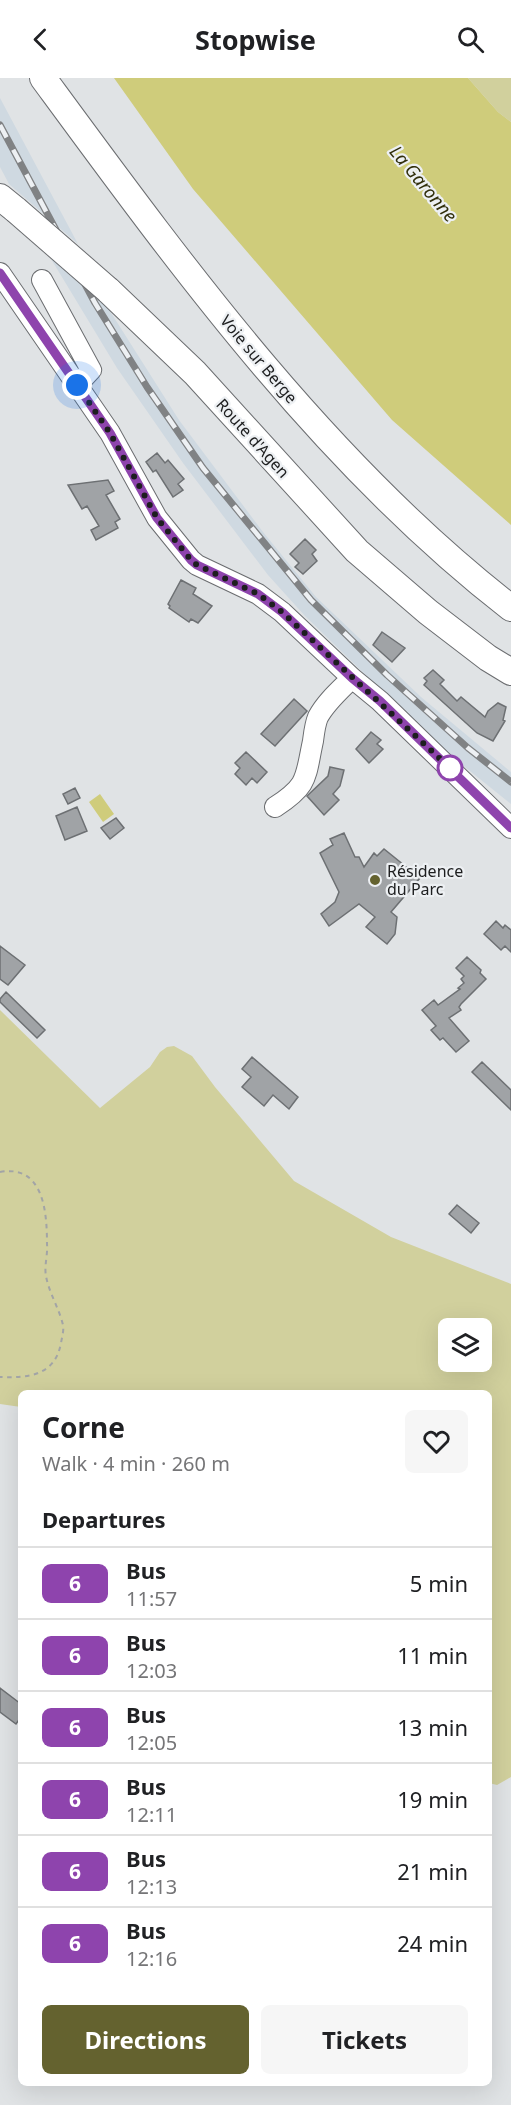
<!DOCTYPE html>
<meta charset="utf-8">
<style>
body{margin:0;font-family:"Noto Sans",sans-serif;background:#f6f6f6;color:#202124;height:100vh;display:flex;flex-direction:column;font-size:22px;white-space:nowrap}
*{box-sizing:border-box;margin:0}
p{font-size:20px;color:#757577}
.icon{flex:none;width:33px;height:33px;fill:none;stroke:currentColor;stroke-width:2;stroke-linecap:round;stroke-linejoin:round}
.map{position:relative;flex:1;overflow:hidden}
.details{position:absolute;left:18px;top:1312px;width:474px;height:696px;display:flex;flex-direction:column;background:#fff;border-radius:9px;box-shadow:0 6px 24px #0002}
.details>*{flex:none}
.badge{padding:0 12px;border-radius:9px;font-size:21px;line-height:39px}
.fabs{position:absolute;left:438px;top:1240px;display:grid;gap:12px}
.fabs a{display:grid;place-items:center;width:54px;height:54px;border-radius:9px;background:#fff;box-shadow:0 6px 24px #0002;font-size:30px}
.you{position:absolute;width:30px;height:30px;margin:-15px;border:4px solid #fff;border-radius:50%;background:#1a73e8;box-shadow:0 0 0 9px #1a73e833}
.map>.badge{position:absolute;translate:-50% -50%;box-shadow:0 0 0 3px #fff}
h2{padding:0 24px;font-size:22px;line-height:54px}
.round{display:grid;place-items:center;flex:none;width:63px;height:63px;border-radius:9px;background:#f6f6f6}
.summary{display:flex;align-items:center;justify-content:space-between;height:102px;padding:0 24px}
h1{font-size:28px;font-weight:700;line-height:45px}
.action{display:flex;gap:12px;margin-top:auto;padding:12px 24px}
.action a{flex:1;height:69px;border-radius:9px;background:#64622f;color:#fff;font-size:24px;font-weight:700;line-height:69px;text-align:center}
.action a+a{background:#f6f6f6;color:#202124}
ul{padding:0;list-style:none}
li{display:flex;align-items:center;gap:18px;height:72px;padding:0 24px;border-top:2px solid #e0e0e0}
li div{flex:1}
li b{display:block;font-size:22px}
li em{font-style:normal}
li .badge{min-width:66px;font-weight:700;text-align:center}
header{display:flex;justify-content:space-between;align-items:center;height:78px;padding:0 24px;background:#fff;font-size:27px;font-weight:700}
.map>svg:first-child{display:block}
.built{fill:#cfd9e1}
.green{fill:#d1d09d;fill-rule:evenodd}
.water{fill:#cfcc7b}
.building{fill:#a0a3a6;stroke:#6d7073;stroke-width:1.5}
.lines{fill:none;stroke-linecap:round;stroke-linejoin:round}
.minor-casing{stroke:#6b6d70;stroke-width:22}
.major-casing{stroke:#6b6d70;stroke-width:28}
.path{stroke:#a2a4a6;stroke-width:2;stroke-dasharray:4.5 4.5;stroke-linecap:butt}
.minor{stroke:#fff;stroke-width:20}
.major{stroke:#fff;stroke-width:26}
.rail-casing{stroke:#808284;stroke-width:7}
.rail{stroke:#edf0f3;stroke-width:4.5;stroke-dasharray:14;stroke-linecap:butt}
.major-bridge-casing{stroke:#6b6d70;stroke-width:28;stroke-linecap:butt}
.major-bridge{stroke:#fff;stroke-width:26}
.line-casing{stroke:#fff;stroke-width:14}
.line{stroke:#8e44ad;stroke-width:9}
.walk{stroke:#1d1e1f;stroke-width:6;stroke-dasharray:0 10.8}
.stop-dot{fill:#fff;stroke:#8e44ad;stroke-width:3}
.poi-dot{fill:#64622f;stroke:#edf0f3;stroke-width:2}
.labels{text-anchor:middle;stroke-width:4.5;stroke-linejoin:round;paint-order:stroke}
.street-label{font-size:16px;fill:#1d1e1f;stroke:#edf0f3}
.poi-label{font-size:16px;fill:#1d1e1f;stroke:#edf0f3;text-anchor:start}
.water-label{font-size:18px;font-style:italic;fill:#312f0b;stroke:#edf0f3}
</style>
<header><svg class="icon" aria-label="back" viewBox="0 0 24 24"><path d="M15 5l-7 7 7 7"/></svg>Stopwise<svg class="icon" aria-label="search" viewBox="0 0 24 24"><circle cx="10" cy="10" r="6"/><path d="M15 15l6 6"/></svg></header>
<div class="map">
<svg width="511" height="2027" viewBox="0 0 511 2027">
<rect width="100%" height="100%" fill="#e0e3e5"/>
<path class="built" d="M0 20 78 166 9 106 0 89Z
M45 171 101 219 179 342 263 454 316 519 421 619 511 694V726L450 677 377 608 305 538 268 497 183 385 117 290Z"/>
<path class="green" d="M468 0H511V44L498 34Z
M0 932 100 1030 150 989 160 974 167 969 174 968 192 978 215 1009 294 1103 391 1159 511 1206V1699L497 1707 489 1705V1316H21V1329L0 1326ZM448 1251H482V1284H448Z"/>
<path class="water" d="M114 0H468L498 34 511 44V447L392 342 193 111Z
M100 716 114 736 103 744 89 724Z"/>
<path class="building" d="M157 375 165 385 168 382 184 401 178 406 183 412 173 419 156 392 153 394 146 384Z
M108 402 114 413 106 417 120 441 115 444 118 450 96 462 91 452 99 448 87 428 82 431 68 407Z
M305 461 316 472 312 476 317 483 303 496 295 489 299 485 290 476Z
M181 502 196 510 193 516 212 528 198 545 191 541 189 544 169 530 170 528 168 526Z
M382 554 405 570 392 584 373 567Z
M433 592 444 602 440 606 457 623 461 619 485 639 488 633 498 625 506 629 503 642 505 643 493 663 477 655 424 607 427 603 424 600Z
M294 621 307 633 275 668 261 656Z
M371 654 381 662 377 666 383 671 369 685 356 671Z
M246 674 267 694 257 705 252 700 246 707 235 696 240 690 235 685Z
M330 689 344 692 340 708 333 716 339 722 324 737 307 718 328 698Z
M75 710 80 720 68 726 63 716Z
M77 729 87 753 65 762 56 738Z
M116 740 124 750 110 761 101 750Z
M344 755 355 779H359L364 789 374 775 377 778 384 771 420 800 391 834 397 839 395 856 387 866 366 849 375 839 359 826 329 848 321 836 335 824 339 814 320 775 333 767 330 761Z
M496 843 503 850 505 847 511 852V874L505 868 501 872 484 856Z
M0 868 25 887 8 907 0 901Z
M467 879 481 892 480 895 486 901 461 926 459 929 461 932 449 940 469 963 456 974 443 960 440 962 431 952 436 948 422 932 434 922 438 927 460 911 458 910 464 905 461 901 464 898 456 890Z
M6 914 45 952 37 960 0 924V921Z
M252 979 298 1019 289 1031 273 1017 264 1028 242 1009 251 999 242 991Z
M482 984 511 1012V1032L472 994Z
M457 1127 479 1145 471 1155 449 1136Z
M0 1610 21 1626V1639L16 1646 0 1634Z"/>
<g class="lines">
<defs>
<path id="minor" d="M0 195 110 355 157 440 191 482 197 487 258 516 282 534 352 600 380 623 511 750
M42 202 91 292 77 307
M275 729C309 707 305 700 313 663 314 655 315 646 318 639 326 624 340 612 352 600"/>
<path id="major" d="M43 0C182 189 324 385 511 530
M0 119 16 132
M108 212 195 295 357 473 428 534 488 580 511 594"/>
</defs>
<use href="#minor" class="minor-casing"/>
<use href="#major" class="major-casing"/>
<path class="path" d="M0 1094C44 1086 47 1135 47 1166 48 1176 44 1188 46 1198 49 1215 59 1230 63 1247 64 1253 62 1259 61 1265 55 1298 28 1300 0 1299"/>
<use href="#minor" class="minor"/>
<use href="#major" class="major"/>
<defs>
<path id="rail" d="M0 47 95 225 147 309 203 390 311 522 387 597 468 670 511 704"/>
</defs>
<use href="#rail" class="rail-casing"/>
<use href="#rail" class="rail"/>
<defs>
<path id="major-bridge" d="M16 132 108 212"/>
</defs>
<use href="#major-bridge" class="major-bridge-casing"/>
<use href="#major-bridge" class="major-bridge"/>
</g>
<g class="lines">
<defs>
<path id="line" d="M0 195 110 355 157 440 191 482 197 487 258 516 282 534 352 600 380 623 511 750"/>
</defs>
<use href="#line" class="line-casing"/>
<use href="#line" class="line"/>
<path class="walk" d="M77 307 110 355 157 440 191 482 197 487 258 516 282 534 450 690"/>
</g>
<circle class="stop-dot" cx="450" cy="690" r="12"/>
<circle class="poi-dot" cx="375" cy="802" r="6"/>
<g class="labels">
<g class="street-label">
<text transform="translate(259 281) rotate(50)" y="6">Voie sur Berge</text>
<text transform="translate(253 360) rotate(48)" y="6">Route d'Agen</text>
</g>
<g class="poi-label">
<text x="387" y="799">Résidence<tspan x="387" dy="18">du Parc</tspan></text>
</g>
<g class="water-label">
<text transform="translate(423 106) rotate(50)" y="6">La Garonne</text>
</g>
</g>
</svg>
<div class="fabs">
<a><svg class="icon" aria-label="layers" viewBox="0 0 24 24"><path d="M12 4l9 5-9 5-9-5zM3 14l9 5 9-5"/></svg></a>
</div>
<div class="you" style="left:77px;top:307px"></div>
<section class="details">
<div class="summary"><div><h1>Corne</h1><p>Walk · 4 min · 260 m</p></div><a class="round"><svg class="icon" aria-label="heart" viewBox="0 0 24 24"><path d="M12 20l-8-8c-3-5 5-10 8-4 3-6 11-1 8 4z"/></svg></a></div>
<h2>Departures</h2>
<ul>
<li><span class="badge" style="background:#8e44ad;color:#fff">6</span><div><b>Bus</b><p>11:57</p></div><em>5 min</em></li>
<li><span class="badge" style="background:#8e44ad;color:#fff">6</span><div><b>Bus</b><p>12:03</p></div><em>11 min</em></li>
<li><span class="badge" style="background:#8e44ad;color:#fff">6</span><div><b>Bus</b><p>12:05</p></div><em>13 min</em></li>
<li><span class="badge" style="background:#8e44ad;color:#fff">6</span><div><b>Bus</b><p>12:11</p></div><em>19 min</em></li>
<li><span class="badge" style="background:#8e44ad;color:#fff">6</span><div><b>Bus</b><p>12:13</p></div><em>21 min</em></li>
<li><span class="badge" style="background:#8e44ad;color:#fff">6</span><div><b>Bus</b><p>12:16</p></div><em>24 min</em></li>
</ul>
<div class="action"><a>Directions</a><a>Tickets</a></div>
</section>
</div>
